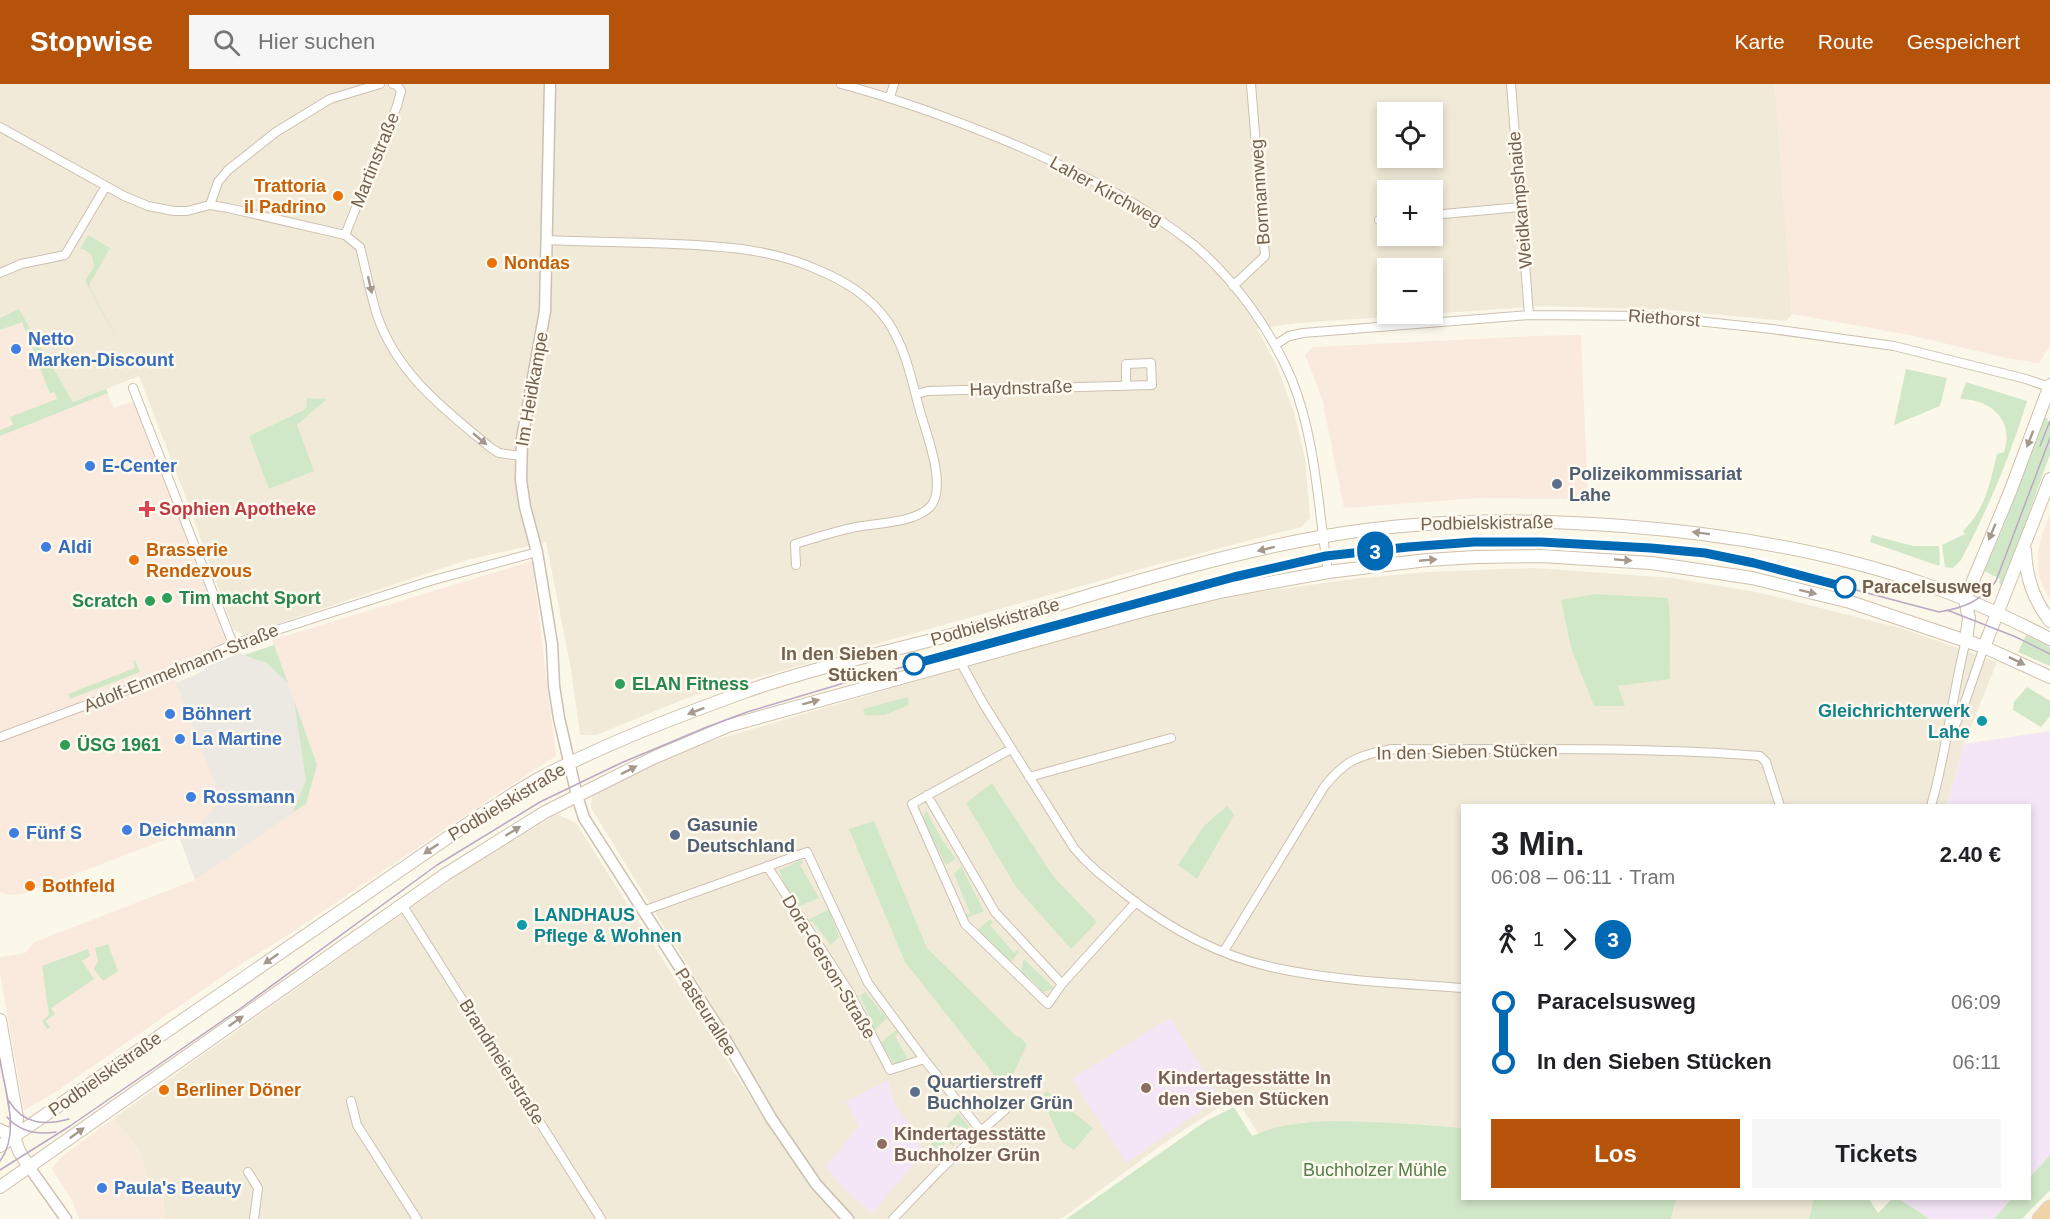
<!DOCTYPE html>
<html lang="de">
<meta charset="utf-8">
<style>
body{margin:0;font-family:Arial,sans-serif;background:#f6f6f6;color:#202124;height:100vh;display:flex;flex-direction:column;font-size:22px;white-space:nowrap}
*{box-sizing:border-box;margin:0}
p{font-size:20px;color:#757577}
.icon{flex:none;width:33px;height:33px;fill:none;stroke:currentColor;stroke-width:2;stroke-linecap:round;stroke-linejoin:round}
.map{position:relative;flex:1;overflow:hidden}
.drawer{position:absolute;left:1461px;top:720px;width:570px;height:396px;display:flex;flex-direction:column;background:#fff;border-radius:0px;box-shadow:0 3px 9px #0003}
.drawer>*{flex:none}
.badge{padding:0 12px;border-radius:20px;font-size:21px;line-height:39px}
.buttons{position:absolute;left:1377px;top:18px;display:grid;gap:12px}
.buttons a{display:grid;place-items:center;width:66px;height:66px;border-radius:0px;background:#fff;box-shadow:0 3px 9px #0003;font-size:30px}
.map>.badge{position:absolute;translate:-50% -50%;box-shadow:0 0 0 3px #fff}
.legs{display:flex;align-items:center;gap:9px;height:66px;padding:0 30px;font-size:20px}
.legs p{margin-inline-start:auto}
.headline{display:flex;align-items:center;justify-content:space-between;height:102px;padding:0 30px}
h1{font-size:33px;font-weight:700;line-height:45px}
.cta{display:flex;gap:12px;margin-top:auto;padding:12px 30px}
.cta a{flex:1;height:69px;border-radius:0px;background:#b45309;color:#fff;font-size:24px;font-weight:700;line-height:69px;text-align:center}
.cta a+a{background:#f6f6f6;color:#202124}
ul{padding:0 30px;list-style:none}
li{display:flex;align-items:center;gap:21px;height:60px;font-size:22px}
li i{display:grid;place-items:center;width:9px;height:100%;margin:0 8px;background:currentColor}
li i::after{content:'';width:15px;height:15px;margin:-8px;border:4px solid;border-radius:50%;background:#fff}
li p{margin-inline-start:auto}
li:first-child i{background:linear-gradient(#0000 50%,currentColor 0)}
li:last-child i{background:linear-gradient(currentColor 50%,#0000 0)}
header{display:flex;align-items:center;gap:36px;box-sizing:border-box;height:84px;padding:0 30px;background:#b45309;color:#fff}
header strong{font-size:28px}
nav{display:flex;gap:33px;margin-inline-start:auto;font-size:21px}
.search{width:420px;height:54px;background:#f6f6f6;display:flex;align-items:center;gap:15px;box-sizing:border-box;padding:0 21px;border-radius:0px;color:#757577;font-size:22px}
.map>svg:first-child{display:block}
.residential{fill:#f2ead8;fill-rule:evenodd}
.commercial{fill:#faeade}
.industrial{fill:#ece8e2}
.education{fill:#f4e6f7}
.green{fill:#d1e8c8}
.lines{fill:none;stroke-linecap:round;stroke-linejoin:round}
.minor-casing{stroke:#ccc0b0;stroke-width:10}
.tertiary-casing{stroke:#ccc0b0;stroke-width:13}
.secondary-casing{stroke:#cfc1ad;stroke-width:14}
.trunk-casing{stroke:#dbd6d1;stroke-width:17}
.minor{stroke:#fff;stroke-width:8}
.tertiary{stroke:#fff;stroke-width:10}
.secondary{stroke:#fff;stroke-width:12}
.trunk{stroke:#f2d3a6;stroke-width:15}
.tram{stroke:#bba8c4;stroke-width:1.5}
.oneway{fill:#a5988d}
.line-1-casing{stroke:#fff;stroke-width:14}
.line-1{stroke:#0069b4;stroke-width:9}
.food-dot{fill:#e8710a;stroke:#fefaef;stroke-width:2}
.shop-dot{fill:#3f7fe0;stroke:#fefaef;stroke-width:2}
.service-dot{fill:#5c6f8a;stroke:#fefaef;stroke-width:2}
.health-dot{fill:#e0444e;stroke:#fefaef;stroke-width:2}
.stop-1-dot{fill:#fff;stroke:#0069b4;stroke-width:3}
.leisure-dot{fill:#2e9e5b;stroke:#fefaef;stroke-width:2}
.culture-dot{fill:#0f9aa8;stroke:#fefaef;stroke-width:2}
.education-dot{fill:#8d6e63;stroke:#fefaef;stroke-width:2}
.labels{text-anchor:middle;stroke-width:5;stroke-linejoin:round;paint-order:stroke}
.street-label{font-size:18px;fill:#74614f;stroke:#fefaef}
.food-label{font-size:18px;font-weight:bold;fill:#c56008;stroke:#fefaef;text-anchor:start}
.shop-label{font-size:18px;font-weight:bold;fill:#366cbe;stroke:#fefaef;text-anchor:start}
.service-label{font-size:18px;font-weight:bold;fill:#4e5e75;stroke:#fefaef;text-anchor:start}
.health-label{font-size:18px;font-weight:bold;fill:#be3a42;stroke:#fefaef;text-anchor:start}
.stop-label{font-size:18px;font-weight:bold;fill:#74614f;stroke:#fefaef;text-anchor:start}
.leisure-label{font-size:18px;font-weight:bold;fill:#27864d;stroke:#fefaef;text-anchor:start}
.culture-label{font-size:18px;font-weight:bold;fill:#0d838f;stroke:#fefaef;text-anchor:end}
.education-label{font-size:18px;font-weight:bold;fill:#785e54;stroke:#fefaef;text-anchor:start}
.park-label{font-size:18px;fill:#537e4a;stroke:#fefaef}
</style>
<header>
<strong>Stopwise</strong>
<div class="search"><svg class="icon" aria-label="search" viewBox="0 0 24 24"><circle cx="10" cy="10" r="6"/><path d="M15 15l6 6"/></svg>Hier suchen</div>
<nav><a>Karte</a><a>Route</a><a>Gespeichert</a></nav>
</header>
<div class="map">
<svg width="2050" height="1135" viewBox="0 0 2050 1135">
<rect width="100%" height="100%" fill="#fbf7e9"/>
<path class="residential" d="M0 0H1775L1792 230 1786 237 1668 226 1545 222 1298 239 1257 245 1276 280 1294 328 1305 375 1310 434 1301 443 1148 483 692 612 596 651H580L571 585 546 458 467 476 244 551 233 545 188 419 139 292 73 318 19 225 0 234ZM1388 28H1432V74H1388ZM1388 106H1432V152H1388ZM1388 184H1432V230H1388Z
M1535 484 1673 494 1761 509 1904 545 1997 578 1964 660 1947 721 1462 722V1044L1420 1040 1301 1038 1258 1049 1235 1013 1167 1057 1061 1135H856L822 1101 767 1017 731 952 591 724 592 712 684 665 1118 538 1230 512 1353 495 1428 488Z
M557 730 576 739 766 1038 811 1104 839 1135H165L163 1108 148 1097 141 1070 114 1034 417 819 476 779Z
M1676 1115H1814L1809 1135H1671Z"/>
<path class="commercial" d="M1775 0H2050V262L2039 279 2006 274 1910 251 1792 230Z
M19 225 73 318 106 305 114 324 136 316 229 559 171 583 215 700 213 725 196 744 23 810 8 811 0 808V234Z
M1581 251 1588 415 1480 414 1344 424 1322 314 1305 271 1313 263 1536 252Z
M2050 430V517L2039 493 2038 468 2043 447Z
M532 477 556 672 491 714 288 851 233 885 54 1009 24 1026 0 889V873L25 869 35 858 195 796 306 720 317 681 272 556Z
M114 1034 141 1070 148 1097 163 1108 165 1135H79L72 1116 52 1085 59 1075Z"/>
<path class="industrial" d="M274 561 317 681 306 720 195 796 178 750 196 744 213 725 215 700 176 599 204 587 206 583 240 569 244 571Z"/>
<path class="education" d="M2050 647V1071L2030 1093V722H1947L1964 660Z
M1170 934 1220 1013 1126 1079 1072 995Z
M888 996 895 1021 916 1050 923 1069 872 1130 841 1102 826 1082 859 1042 846 1018Z
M1899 1115H2011L1994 1135H1930Z"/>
<path class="green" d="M88 151 110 164 90 199V204L127 273 85 197 94 182 92 171 83 165H80Z
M19 225 73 318 106 305 108 309 0 352V346L13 341 10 333 57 315 54 308 50 310 22 238 0 246V234Z
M1906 285 1947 294 1940 322 1894 341Z
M1966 298 2027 317C2010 373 1988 425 1961 476L1953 484 1945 483 1942 461 1965 450 1963 447C1985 426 1990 399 1997 370L2004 368C2015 336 1990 315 1960 315Z
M307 314 327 315 297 341 314 387 269 405 249 352 306 325Z
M2044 334H2048L2047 337 2050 338V370L2003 503 1999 499 2000 495 1984 487 2003 444Z
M1872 451 1913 462H1939L1940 479 1939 482 1870 458Z
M1596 510 1668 514C1672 541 1669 568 1670 595L1618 602 1625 622H1594L1571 564 1561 516Z
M2026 551 2050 563V582L2018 568Z
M274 561 288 599 267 579 244 571Z
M135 576 140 588 70 615 68 610 135 584 133 577Z
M2027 603 2050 617V632L2041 643 2013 626 2014 618Z
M908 613 909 621 885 631H865L863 625Z
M294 616 317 681 306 720 293 728 306 696Z
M992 699 1053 792 1097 838 1071 865 1016 803 966 719Z
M1227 722 1234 731 1197 795 1178 781 1204 742Z
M926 726 941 754 956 775 946 781 923 735Z
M874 737 927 864 1017 953 1018 952 1027 960 1006 1006 905 878 849 745Z
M802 776 803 779 800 781 819 814 800 822 785 804 779 786Z
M961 782 984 827 967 834 966 831 970 829 954 790Z
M829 825 839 853 831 861 812 837 808 839 806 837Z
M990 835 993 838 990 841 1014 869 1017 866 1019 868 1011 878 977 847Z
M108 860 118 887 103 897 94 885 98 877 95 864Z
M88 865 90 872 82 877 94 895 51 924 55 930 46 937 50 944 47 945 42 937 49 931 42 882Z
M1024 875 1054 904 1042 909 1038 907 1040 904 1026 891 1024 893 1020 891Z
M865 908 887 934 873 948 870 944 873 941 860 912Z
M896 946 898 949 895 952 908 975 894 980 881 959Z
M1047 1007 1093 1044 1074 1066 1062 1058 1041 1013Z
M1234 1023 1252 1052C1289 1035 1330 1037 1370 1038 1401 1039 1432 1041 1462 1044V1114L1676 1115 1671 1135H1066L1206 1037Z
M958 1029 969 1043 967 1047 960 1041 950 1053 956 1059 953 1062 947 1057 937 1069 943 1074 937 1077 930 1062Z
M2050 1071V1106L2022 1135H1994L2011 1115 2030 1114V1093Z
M1814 1114 1869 1115 1878 1129 1892 1115H1899L1930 1135H1809Z"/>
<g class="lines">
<defs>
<path id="minor" d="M841 0C904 17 964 39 1025 65 1084 91 1143 120 1194 161 1235 196 1271 246 1292 296 1316 356 1318 424 1328 488
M1511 0 1529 231
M890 13 894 0
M0 43 124 112 148 122 174 127H187L210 121 228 124 345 151 360 163C366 186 370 209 377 231 397 290 445 326 491 364L499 369 521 372
M210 121 218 98 228 86 276 48 330 15 380 0
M1432 131 1521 123
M1379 136 1388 135
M345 151 397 22 401 7 397 1 393 0
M547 156C589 158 632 158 674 160 722 162 771 165 816 185 845 197 870 212 888 238 907 267 911 295 920 327 926 349 948 404 930 423 914 439 877 439 856 443 836 447 815 454 795 460L796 481
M0 189 21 180 65 171 106 102
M1233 202 1265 172 1251 0
M1275 261 1289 252 1303 249 1529 231 1650 232 1772 245 1894 262 2026 295 2049 303
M133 304 233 560
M917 310 928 307 1152 301 1151 279 1126 280V301
M961 579 983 619 1074 764C1090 783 1105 794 1125 810 1167 843 1218 871 1271 883 1334 897 1399 899 1462 904
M1952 648 1964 621 1984 563
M0 653 170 590 233 560 430 497 537 468
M1011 665 912 720 965 840 1048 920 1062 900 1136 818
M1029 693 1171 654
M927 711 995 828 1062 900
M1931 722C1947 667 1952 611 1966 556
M767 782 850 909 890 986 924 975
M403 822 601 1135
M643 827 807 768 868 899 924 975 981 1047 940 1086 893 1135
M1224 867 1324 703C1345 676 1359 671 1392 665 1515 666 1638 662 1760 672L1766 678 1780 722
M351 1017 357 1041 417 1135
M981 1047 1005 1026
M248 1088 258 1104 254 1135"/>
<path id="tertiary" d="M550 0 545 227 522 355 521 396 525 423 537 468 552 560 554 602 559 634 577 712 584 734 721 948 771 1034 816 1100 848 1135
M29 1083 66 1135"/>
<path id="secondary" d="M2025 466C2026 493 2033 515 2050 537
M1966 556 1969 534 1965 516 2010 408 2050 301
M1984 563 2050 395
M0 936 17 1034 14 1053 19 1067 29 1083
M0 1046 14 1053
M0 1062 479 732C500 719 521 704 542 693 607 659 678 632 747 607 819 582 896 566 970 546 1086 514 1201 474 1320 453 1420 435 1522 434 1623 442 1727 450 1831 467 1930 502 1971 516 2011 535 2050 555
M0 1103 446 790 545 728 653 674 728 642 1146 526 1224 507 1328 488 1427 476 1476 473 1541 472 1651 479 1752 494 1850 518 1984 563 2050 593"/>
<path id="trunk" d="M2040 1135 2050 1124"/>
</defs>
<use href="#minor" class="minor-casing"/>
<use href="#tertiary" class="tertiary-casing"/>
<use href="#secondary" class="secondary-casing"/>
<use href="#trunk" class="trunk-casing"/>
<use href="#minor" class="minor"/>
<use href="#tertiary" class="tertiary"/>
<use href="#secondary" class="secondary"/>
<use href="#trunk" class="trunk"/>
<path class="tram" d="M2040 362 2050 337
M1947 526 2016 553 2050 570
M0 976C5 1008 21 1048 0 1077
M9 1017C23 1040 44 1042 69 1035
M7 1033C20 1048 37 1051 56 1048
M0 1086 70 1042 241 924 437 781 540 718 621 679 707 643 747 628 851 597 1234 493 1326 473 1408 463 1474 458H1541L1595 461 1705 469 1754 479 1939 528C1964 524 1981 517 1996 497L2050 354"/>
</g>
<defs><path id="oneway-solid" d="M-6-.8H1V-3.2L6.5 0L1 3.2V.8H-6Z" transform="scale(1.5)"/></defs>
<g class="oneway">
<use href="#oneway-solid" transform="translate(370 201) rotate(77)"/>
<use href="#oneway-solid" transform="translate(480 355) rotate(40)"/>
<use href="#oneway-solid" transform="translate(2030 355) rotate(111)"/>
<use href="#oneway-solid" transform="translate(1992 448) rotate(113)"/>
<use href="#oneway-solid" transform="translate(1701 449) rotate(-173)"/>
<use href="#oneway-solid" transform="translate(1266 465) rotate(166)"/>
<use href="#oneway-solid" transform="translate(1428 476) rotate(-5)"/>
<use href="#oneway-solid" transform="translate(1623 476) rotate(4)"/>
<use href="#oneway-solid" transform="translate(1808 508) rotate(14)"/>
<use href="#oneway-solid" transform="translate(2017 577) rotate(26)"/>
<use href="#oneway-solid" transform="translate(811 618) rotate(-15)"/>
<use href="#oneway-solid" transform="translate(696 627) rotate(159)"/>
<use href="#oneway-solid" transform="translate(629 686) rotate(-27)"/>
<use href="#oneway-solid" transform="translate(513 747) rotate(-32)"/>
<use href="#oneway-solid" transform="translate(431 765) rotate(146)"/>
<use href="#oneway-solid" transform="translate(271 875) rotate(145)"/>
<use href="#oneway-solid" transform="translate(236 937) rotate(-35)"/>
<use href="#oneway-solid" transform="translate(77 1049) rotate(-36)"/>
</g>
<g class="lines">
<defs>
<path id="line-1" d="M914 580 1234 493 1326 472 1408 463 1474 458H1541L1651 464 1705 469 1754 479 1845 503"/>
</defs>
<use href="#line-1" class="line-1-casing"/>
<use href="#line-1" class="line-1"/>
</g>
<g class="food-dot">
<circle cx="338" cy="112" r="6"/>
<circle cx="492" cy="179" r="6"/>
<circle cx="134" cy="476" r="6"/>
<circle cx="30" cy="802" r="6"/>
<circle cx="164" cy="1006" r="6"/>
</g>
<g class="shop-dot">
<circle cx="16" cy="265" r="6"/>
<circle cx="90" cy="382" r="6"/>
<circle cx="46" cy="463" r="6"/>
<circle cx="170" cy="630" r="6"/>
<circle cx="180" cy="655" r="6"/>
<circle cx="191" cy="713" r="6"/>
<circle cx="127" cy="746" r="6"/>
<circle cx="14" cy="749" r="6"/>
<circle cx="102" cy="1104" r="6"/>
</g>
<g class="service-dot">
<circle cx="1557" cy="400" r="6"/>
<circle cx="675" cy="751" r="6"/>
<circle cx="915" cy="1008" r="6"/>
</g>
<path class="health-dot" d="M144 416h6v6h6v6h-6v6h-6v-6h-6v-6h6z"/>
<g class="stop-1-dot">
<circle cx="1845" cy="503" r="10"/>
<circle cx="914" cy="580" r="10"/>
</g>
<g class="leisure-dot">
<circle cx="167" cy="514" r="6"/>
<circle cx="150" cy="517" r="6"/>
<circle cx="620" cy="600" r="6"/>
<circle cx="65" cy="661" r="6"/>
</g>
<g class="culture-dot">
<circle cx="1982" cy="637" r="6"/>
<circle cx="522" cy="841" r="6"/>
</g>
<g class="education-dot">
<circle cx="1146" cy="1004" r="6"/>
<circle cx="882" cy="1060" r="6"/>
</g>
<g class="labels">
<g class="street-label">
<text transform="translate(375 76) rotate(-68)" y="6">Martinstraße</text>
<text transform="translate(1106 107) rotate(29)" y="6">Laher Kirchweg</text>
<text transform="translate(1260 108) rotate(-94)" y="6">Bormannweg</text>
<text transform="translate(1520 116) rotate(-95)" y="6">Weidkampshaide</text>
<text transform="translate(1664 234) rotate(4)" y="6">Riethorst</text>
<text transform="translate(1021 304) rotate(-2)" y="6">Haydnstraße</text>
<text transform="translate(532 305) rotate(-80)" y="6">Im Heidkampe</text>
<text transform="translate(1487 439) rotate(-1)" y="6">Podbielskistraße</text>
<text transform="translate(995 538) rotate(-16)" y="6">Podbielskistraße</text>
<text transform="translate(181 584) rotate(-22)" y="6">Adolf-Emmelmann-Straße</text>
<text transform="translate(1467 668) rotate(-1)" y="6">In den Sieben Stücken</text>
<text transform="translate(507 718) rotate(-31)" y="6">Podbielskistraße</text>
<text transform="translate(829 883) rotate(59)" y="6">Dora-Gerson-Straße</text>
<text transform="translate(706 928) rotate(58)" y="6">Pasteurallee</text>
<text transform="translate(502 978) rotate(58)" y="6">Brandmeierstraße</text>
<text transform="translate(105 990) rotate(-35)" y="6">Podbielskistraße</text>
</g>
<g class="food-label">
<text x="326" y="108" text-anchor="end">Trattoria<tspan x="326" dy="21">il Padrino</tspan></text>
<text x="504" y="185">Nondas</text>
<text x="146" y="472">Brasserie<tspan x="146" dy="21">Rendezvous</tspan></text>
<text x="42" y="808">Bothfeld</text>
<text x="176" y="1012">Berliner Döner</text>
</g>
<g class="shop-label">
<text x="28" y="261">Netto<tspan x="28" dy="21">Marken-Discount</tspan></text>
<text x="102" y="388">E-Center</text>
<text x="58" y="469">Aldi</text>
<text x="182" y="636">Böhnert</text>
<text x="192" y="661">La Martine</text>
<text x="203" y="719">Rossmann</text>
<text x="139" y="752">Deichmann</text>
<text x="26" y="755">Fünf S</text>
<text x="114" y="1110">Paula's Beauty</text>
</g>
<g class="service-label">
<text x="1569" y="396">Polizeikommissariat<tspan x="1569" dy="21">Lahe</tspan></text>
<text x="687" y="747">Gasunie<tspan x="687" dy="21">Deutschland</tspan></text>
<text x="927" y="1004">Quartierstreff<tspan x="927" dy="21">Buchholzer Grün</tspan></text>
</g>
<g class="health-label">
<text x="159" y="431">Sophien Apotheke</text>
</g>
<g class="stop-label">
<text x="1862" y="509">Paracelsusweg</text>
<text x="898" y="576" text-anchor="end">In den Sieben<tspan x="898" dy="21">Stücken</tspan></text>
</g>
<g class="leisure-label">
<text x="179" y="520">Tim macht Sport</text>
<text x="138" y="523" text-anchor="end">Scratch</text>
<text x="632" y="606">ELAN Fitness</text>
<text x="77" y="667">ÜSG 1961</text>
</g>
<g class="culture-label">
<text x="1970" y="633">Gleichrichterwerk<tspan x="1970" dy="21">Lahe</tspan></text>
<text x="534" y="837" text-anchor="start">LANDHAUS<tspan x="534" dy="21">Pflege &amp; Wohnen</tspan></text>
</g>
<g class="education-label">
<text x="1158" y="1000">Kindertagesstätte In<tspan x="1158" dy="21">den Sieben Stücken</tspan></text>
<text x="894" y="1056">Kindertagesstätte<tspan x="894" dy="21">Buchholzer Grün</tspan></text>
</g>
<g class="park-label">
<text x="1375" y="1092">Buchholzer Mühle</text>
</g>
</g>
</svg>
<div class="buttons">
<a><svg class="icon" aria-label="locate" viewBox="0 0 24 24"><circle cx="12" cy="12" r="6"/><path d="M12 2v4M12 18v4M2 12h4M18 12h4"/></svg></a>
<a>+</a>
<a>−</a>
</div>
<b class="badge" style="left:1375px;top:467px;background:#0069b4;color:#fff">3</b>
<section class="drawer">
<div class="headline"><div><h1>3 Min.</h1><p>06:08 – 06:11 · Tram</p></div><b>2.40 €</b></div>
<div class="legs"><svg class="icon" aria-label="walk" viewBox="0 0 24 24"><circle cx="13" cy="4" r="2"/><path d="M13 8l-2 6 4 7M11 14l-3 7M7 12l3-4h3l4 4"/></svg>1<svg class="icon" aria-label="forward" viewBox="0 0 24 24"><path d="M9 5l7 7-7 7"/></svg><b class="badge" style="background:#0069b4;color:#fff">3</b></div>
<ul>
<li><i style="color:#0069b4"></i><b>Paracelsusweg</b><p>06:09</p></li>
<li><i style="color:#0069b4"></i><b>In den Sieben Stücken</b><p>06:11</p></li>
</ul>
<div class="cta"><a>Los</a><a>Tickets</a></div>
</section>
</div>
